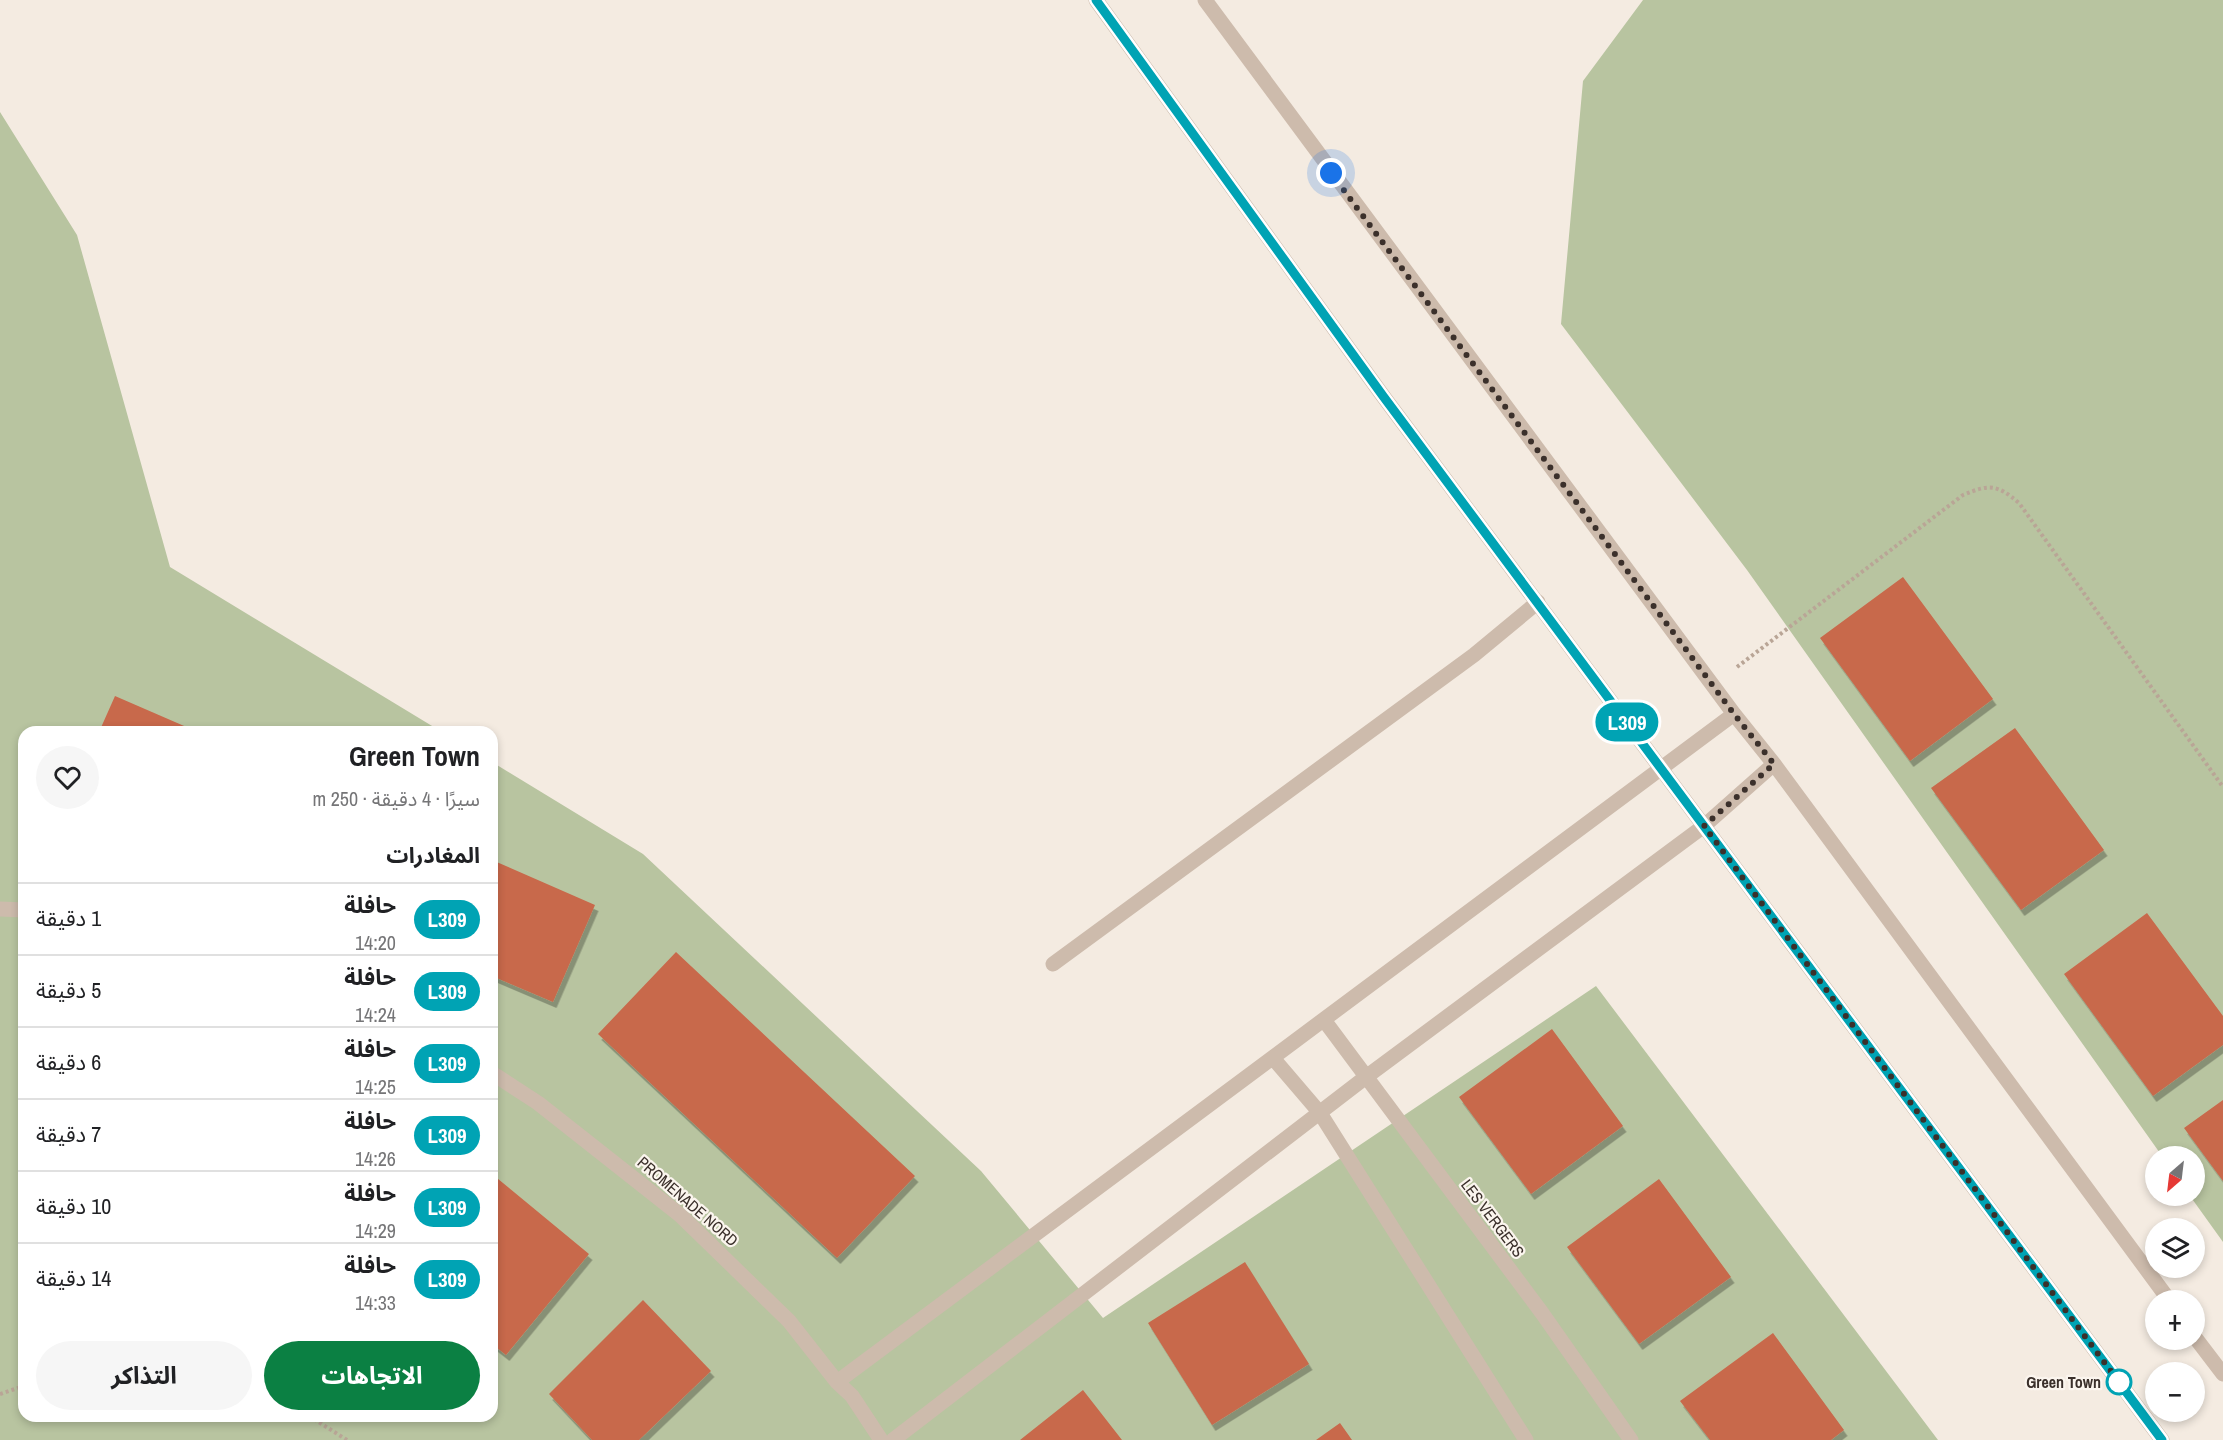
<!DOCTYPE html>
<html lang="ar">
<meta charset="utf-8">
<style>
body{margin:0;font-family:"Archivo Narrow","Noto Sans Arabic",sans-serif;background:#f6f6f6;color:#202124;direction:rtl;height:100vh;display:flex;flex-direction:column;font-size:22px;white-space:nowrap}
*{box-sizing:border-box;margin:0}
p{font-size:20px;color:#757577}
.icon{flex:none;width:33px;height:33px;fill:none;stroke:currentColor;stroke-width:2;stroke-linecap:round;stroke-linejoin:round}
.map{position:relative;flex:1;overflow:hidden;direction:ltr}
.sheet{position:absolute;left:18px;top:726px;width:480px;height:696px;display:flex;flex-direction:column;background:#fff;border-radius:18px;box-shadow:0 3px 9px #0003;direction:rtl}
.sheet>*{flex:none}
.badge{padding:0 12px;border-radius:20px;font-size:21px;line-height:39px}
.needle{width:39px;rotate:208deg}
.tools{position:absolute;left:2145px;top:1146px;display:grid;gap:12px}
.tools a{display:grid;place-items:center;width:60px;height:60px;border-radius:50%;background:#fff;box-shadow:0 3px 9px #0003;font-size:30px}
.you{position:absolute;width:30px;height:30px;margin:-15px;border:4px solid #fff;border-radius:50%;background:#1a73e8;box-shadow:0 0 0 9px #1a73e833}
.map>.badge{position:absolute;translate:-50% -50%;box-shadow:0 0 0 3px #fff}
h2{padding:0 18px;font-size:22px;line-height:54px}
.round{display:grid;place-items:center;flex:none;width:63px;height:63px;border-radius:32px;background:#f6f6f6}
.summary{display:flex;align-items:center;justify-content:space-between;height:102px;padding:0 18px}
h1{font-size:28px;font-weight:700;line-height:45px}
.primary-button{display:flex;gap:12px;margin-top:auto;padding:12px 18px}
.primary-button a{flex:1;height:69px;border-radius:36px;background:#0b8043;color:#fff;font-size:24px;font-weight:700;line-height:69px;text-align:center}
.primary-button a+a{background:#f6f6f6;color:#202124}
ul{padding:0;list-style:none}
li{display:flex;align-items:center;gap:18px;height:72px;padding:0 18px;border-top:2px solid #e0e0e0}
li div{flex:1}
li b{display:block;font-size:22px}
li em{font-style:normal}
li .badge{min-width:66px;font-weight:700;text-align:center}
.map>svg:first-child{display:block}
.green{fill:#b8c4a0}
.building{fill:#c8694b;filter:url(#shadow)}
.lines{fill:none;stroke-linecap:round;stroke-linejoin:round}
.path{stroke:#b9a596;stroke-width:4;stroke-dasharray:3 3;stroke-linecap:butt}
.lane{stroke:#cdbbac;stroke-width:15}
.street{stroke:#cdbbac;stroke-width:15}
.line-casing{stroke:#fff;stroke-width:14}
.line{stroke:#00a3b4;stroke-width:9}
.walk{stroke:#3b302b;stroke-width:6;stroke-dasharray:0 10.8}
.stop-dot{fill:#fff;stroke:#00a3b4;stroke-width:3}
.labels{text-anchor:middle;stroke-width:4.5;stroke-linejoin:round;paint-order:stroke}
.street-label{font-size:16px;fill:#3b302b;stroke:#fbf5ee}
.stop-label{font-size:16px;font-weight:bold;fill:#3b302b;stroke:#fbf5ee;text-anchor:end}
</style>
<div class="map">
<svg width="2223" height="1440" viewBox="0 0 2223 1440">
<defs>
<filter id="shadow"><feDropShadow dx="3.5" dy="6" stdDeviation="0" flood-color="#0004"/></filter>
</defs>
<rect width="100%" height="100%" fill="#f4ebe1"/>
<path class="green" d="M1643 0H2223V1242L2190 1196H2194V1156H2162L1747 570 1561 324 1583 81Z
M0 112 77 235 170 567 442 732H24V1416H492V762L643 854 981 1171 1103 1318 1596 986 1938 1440H0Z"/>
<path class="building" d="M1903 577 1993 699 1910 761 1820 638Z
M115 696 198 732H99Z
M2015 728 2104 850 2021 910 1931 788Z
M492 860 595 905 553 1002 492 976Z
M2147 913 2223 1016V1045L2153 1096 2064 974Z
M676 952 915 1176 837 1258 598 1034Z
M1552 1029 1623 1126 1531 1194 1459 1097Z
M2223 1100V1181L2184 1128Z
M492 1174 589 1254 506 1355 492 1344Z
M1659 1179 1731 1277 1639 1344 1567 1247Z
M1245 1262 1309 1364 1212 1425 1148 1323Z
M643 1300 711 1371 639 1440H592L549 1394Z
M1773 1333 1844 1430 1831 1440H1710L1680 1401Z
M1083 1390 1122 1440H1020Z
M1340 1423 1352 1440H1316Z"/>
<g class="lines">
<path class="path" d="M1737 667 1963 495C1989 484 1997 484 2019 503L2223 787
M0 1394 24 1386
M309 1416 347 1440"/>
<path class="lane" d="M1053 964 1474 655 1538 602"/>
<path class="street" d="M1096 0 1383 396 2162 1440
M1205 0 1734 714 1774 764 2169 1300
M0 909 24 910
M1324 1020 1542 1313 1631 1440
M1273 1058 1320 1113 1526 1440
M492 1073 538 1103 680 1215 789 1321 837 1382 852 1396 881 1440
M2194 1336 2223 1374
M837 1382 1734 714
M893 1440 1366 1077 1704 826 1774 764"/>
</g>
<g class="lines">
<defs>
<path id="line" d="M1096 0 1383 396 2162 1440"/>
</defs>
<use href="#line" class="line-casing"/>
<use href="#line" class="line"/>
<path class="walk" d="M1331 173 1734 714 1774 764 1704 826 2119 1382"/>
</g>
<circle class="stop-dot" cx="2119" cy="1382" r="12"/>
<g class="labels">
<g class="street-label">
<text transform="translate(688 1201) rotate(41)" y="6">PROMENADE NORD</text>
<text transform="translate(1493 1218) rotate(53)" y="6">LES VERGERS</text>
</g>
<g class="stop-label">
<text x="2101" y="1388">Green Town</text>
</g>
</g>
</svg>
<div class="tools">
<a><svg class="needle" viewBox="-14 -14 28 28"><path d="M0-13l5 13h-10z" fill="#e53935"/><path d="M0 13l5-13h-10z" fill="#757577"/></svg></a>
<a><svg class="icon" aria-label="layers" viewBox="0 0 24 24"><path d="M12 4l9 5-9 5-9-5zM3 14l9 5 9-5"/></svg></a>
<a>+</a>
<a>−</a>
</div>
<div class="you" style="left:1331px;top:173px"></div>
<b class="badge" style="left:1627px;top:722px;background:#00a3b4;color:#fff">L309</b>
<section class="sheet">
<div class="summary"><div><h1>Green Town</h1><p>سيرًا · 4 دقيقة · 250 m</p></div><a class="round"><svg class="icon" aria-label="heart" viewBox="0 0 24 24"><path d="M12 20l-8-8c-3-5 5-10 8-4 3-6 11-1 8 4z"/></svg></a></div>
<h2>المغادرات</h2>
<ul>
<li><span class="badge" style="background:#00a3b4;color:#fff">L309</span><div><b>حافلة</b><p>14:20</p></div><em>1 دقيقة</em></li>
<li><span class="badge" style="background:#00a3b4;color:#fff">L309</span><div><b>حافلة</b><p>14:24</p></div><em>5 دقيقة</em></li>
<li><span class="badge" style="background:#00a3b4;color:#fff">L309</span><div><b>حافلة</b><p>14:25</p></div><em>6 دقيقة</em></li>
<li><span class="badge" style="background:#00a3b4;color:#fff">L309</span><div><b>حافلة</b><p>14:26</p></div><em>7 دقيقة</em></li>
<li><span class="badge" style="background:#00a3b4;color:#fff">L309</span><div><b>حافلة</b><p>14:29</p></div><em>10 دقيقة</em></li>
<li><span class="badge" style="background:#00a3b4;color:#fff">L309</span><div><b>حافلة</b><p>14:33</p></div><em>14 دقيقة</em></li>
</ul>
<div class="primary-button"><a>الاتجاهات</a><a>التذاكر</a></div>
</section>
</div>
